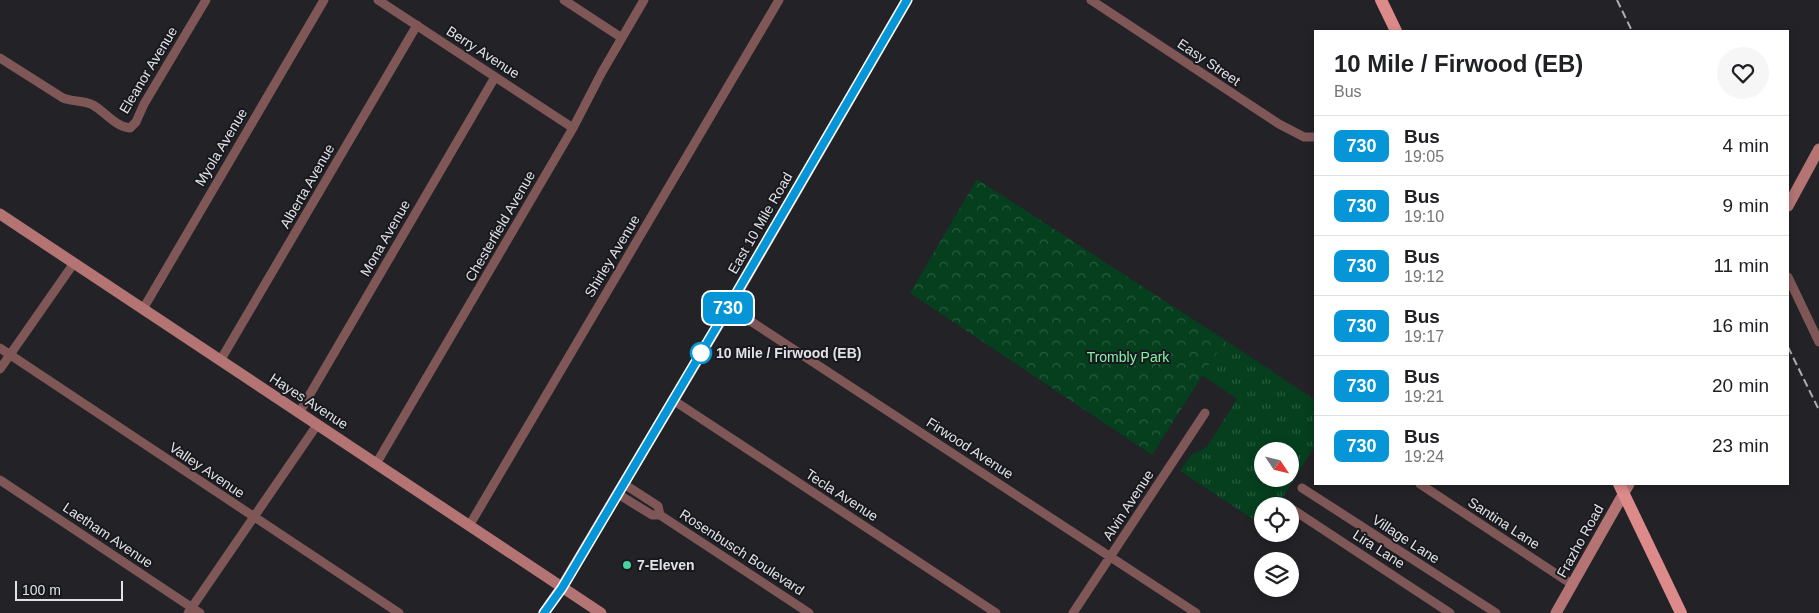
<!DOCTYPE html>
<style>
body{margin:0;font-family:Helvetica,sans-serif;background:#f6f6f6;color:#202124;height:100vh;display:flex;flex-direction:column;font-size:19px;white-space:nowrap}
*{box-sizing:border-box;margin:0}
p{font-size:16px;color:#757577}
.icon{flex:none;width:28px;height:28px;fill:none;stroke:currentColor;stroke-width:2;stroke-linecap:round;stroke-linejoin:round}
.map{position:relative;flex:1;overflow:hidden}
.side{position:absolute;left:1314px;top:30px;width:475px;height:455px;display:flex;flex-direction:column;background:#fff;border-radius:0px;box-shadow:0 2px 8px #0003}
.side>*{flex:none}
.badge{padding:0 10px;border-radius:8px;font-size:18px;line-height:32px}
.needle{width:32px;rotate:125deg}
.controls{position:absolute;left:1254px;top:442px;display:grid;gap:10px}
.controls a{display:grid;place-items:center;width:45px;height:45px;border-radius:50%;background:#fff;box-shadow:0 2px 8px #0003;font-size:25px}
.scale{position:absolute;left:15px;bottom:12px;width:108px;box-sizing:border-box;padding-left:5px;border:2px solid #e2e2e6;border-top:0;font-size:14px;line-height:18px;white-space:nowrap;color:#e2e2e6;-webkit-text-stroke:4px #18191e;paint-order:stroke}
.map>.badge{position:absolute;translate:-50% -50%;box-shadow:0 0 0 2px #fff}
.round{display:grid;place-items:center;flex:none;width:52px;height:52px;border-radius:26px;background:#f6f6f6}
.overview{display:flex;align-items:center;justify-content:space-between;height:85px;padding:0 20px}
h1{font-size:24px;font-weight:700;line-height:38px}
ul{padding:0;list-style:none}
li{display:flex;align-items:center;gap:15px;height:60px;padding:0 20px;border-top:1px solid #e0e0e0}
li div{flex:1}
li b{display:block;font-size:19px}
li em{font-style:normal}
li .badge{min-width:55px;font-weight:700;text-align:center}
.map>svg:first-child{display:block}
.grass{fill:url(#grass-tufts);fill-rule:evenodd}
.park{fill:url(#park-crowns)}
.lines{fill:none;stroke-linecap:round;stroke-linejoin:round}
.street{stroke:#7f5757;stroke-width:9}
.secondary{stroke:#b47474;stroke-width:11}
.primary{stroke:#dd8a8b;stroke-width:12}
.rail{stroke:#acacb1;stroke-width:2;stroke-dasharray:8 4;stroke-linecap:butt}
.line-casing{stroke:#fff;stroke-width:11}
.line{stroke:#0696d7;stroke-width:8}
.stop-dot{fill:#fff;stroke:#0696d7;stroke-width:2.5}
.poi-dot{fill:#46d49e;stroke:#18191e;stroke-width:2}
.labels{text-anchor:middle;stroke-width:4;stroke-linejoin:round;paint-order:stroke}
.street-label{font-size:14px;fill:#e2e2e6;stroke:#18191e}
.stop-label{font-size:14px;font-weight:bold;fill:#e2e2e6;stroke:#18191e;text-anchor:start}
.park-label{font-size:14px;fill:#82f2a5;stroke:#18191e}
.poi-label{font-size:14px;font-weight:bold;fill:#e2e2e6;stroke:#18191e;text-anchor:start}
</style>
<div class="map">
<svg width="1819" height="613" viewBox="0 0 1819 613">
<defs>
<pattern id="grass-tufts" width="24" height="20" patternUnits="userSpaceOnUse" patternTransform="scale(1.25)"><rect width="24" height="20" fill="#053f1e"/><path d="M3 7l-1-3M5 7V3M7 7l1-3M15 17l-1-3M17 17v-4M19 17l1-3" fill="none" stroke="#295a3f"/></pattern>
<pattern id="park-crowns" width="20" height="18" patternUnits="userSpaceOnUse" patternTransform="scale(1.25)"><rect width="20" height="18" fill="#053f1e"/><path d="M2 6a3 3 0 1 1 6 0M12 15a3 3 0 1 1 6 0" fill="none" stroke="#295a3f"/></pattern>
</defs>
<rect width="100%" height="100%" fill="#222227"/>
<path class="grass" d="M1225 340 1315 400V446L1277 506H1262V525L1180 471 1191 455 1207 447 1237 399 1202 375ZM1262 451H1290V479H1262Z"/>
<path class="park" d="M977 179 1225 340 1152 455 910 293Z"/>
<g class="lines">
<path class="street" d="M378 0 573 128
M564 0 622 38
M1091 0 1279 124 1304 137H1315
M0 58 63 98C73 102 83 100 93 105 105 112 116 127 130 128L136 122 144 104 206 0
M1788 277 1819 342
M729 307 1196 613
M143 309 324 0
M0 348 399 613
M220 361 417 25
M0 369 74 263
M673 400 996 613
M299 413 495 77
M376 464 573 128 602 72 644 0
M0 480 200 613
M1420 484 1573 585
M1302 488 1496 613
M618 494 652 515H660L658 506 624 484
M1292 509 1450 613
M660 515 809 613
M469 526 779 0
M188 613 317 425
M1073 613 1205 413"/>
<path class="secondary" d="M1788 206 1819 149
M0 214 601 613
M544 613 562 587 729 307 907 0
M1556 613 1629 484"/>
<path class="primary" d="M1381 0 1396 31
M1619 484 1681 613"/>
<path class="rail" d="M1617 0 1632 31
M1788 347 1819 410"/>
</g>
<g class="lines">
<defs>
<path id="line" d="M544 613 562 588 729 306 907 0"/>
</defs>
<use href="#line" class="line-casing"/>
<use href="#line" class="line"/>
</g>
<circle class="stop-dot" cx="701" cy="353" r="10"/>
<circle class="poi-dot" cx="627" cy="565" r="5"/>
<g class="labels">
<g class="street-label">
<text transform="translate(483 52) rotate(33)" y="5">Berry Avenue</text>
<text transform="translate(1209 62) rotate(34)" y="5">Easy Street</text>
<text transform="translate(148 70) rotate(-59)" y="5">Eleanor Avenue</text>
<text transform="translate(221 147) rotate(-59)" y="5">Myola Avenue</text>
<text transform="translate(307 186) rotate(-60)" y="5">Alberta Avenue</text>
<text transform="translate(760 223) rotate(-60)" y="5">East 10 Mile Road</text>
<text transform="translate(500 226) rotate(-60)" y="5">Chesterfield Avenue</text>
<text transform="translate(385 238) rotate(-60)" y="5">Mona Avenue</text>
<text transform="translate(612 256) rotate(-59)" y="5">Shirley Avenue</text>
<text transform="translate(309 401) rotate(33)" y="5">Hayes Avenue</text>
<text transform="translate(970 448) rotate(33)" y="5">Firwood Avenue</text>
<text transform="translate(207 470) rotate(34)" y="5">Valley Avenue</text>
<text transform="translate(842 495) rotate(33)" y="5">Tecla Avenue</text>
<text transform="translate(1128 505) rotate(-57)" y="5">Alvin Avenue</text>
<text transform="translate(1504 523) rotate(33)" y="5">Santina Lane</text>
<text transform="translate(108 535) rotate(34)" y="5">Laetham Avenue</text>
<text transform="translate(1406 539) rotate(33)" y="5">Village Lane</text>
<text transform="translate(1580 541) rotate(-61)" y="5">Frazho Road</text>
<text transform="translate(1379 549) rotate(33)" y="5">Lira Lane</text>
<text transform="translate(742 552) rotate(33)" y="5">Rosenbusch Boulevard</text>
</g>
<g class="stop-label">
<text x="716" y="358">10 Mile / Firwood (EB)</text>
</g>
<g class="park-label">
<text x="1128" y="362">Trombly Park</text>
</g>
<g class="poi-label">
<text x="637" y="570">7-Eleven</text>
</g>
</g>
</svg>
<div class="controls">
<a><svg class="needle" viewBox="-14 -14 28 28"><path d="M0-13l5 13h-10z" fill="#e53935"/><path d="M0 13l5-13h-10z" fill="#757577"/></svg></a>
<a><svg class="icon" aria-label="locate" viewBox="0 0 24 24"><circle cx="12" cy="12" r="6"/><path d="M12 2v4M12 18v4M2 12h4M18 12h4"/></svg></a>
<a><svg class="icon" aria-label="layers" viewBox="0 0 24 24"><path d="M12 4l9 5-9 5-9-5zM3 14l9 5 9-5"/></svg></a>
</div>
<div class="scale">100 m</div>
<b class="badge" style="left:728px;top:308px;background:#0696d7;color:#fff">730</b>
<section class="side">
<div class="overview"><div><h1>10 Mile / Firwood (EB)</h1><p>Bus</p></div><a class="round"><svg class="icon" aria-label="heart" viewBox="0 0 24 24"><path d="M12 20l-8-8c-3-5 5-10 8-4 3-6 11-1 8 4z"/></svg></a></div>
<ul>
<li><span class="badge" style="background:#0696d7;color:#fff">730</span><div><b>Bus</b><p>19:05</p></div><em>4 min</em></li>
<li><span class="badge" style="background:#0696d7;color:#fff">730</span><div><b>Bus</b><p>19:10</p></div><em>9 min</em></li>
<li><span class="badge" style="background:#0696d7;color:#fff">730</span><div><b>Bus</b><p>19:12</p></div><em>11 min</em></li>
<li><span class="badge" style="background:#0696d7;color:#fff">730</span><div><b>Bus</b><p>19:17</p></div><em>16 min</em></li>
<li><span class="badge" style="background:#0696d7;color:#fff">730</span><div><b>Bus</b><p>19:21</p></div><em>20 min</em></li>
<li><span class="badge" style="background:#0696d7;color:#fff">730</span><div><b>Bus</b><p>19:24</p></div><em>23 min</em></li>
</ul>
</section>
</div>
